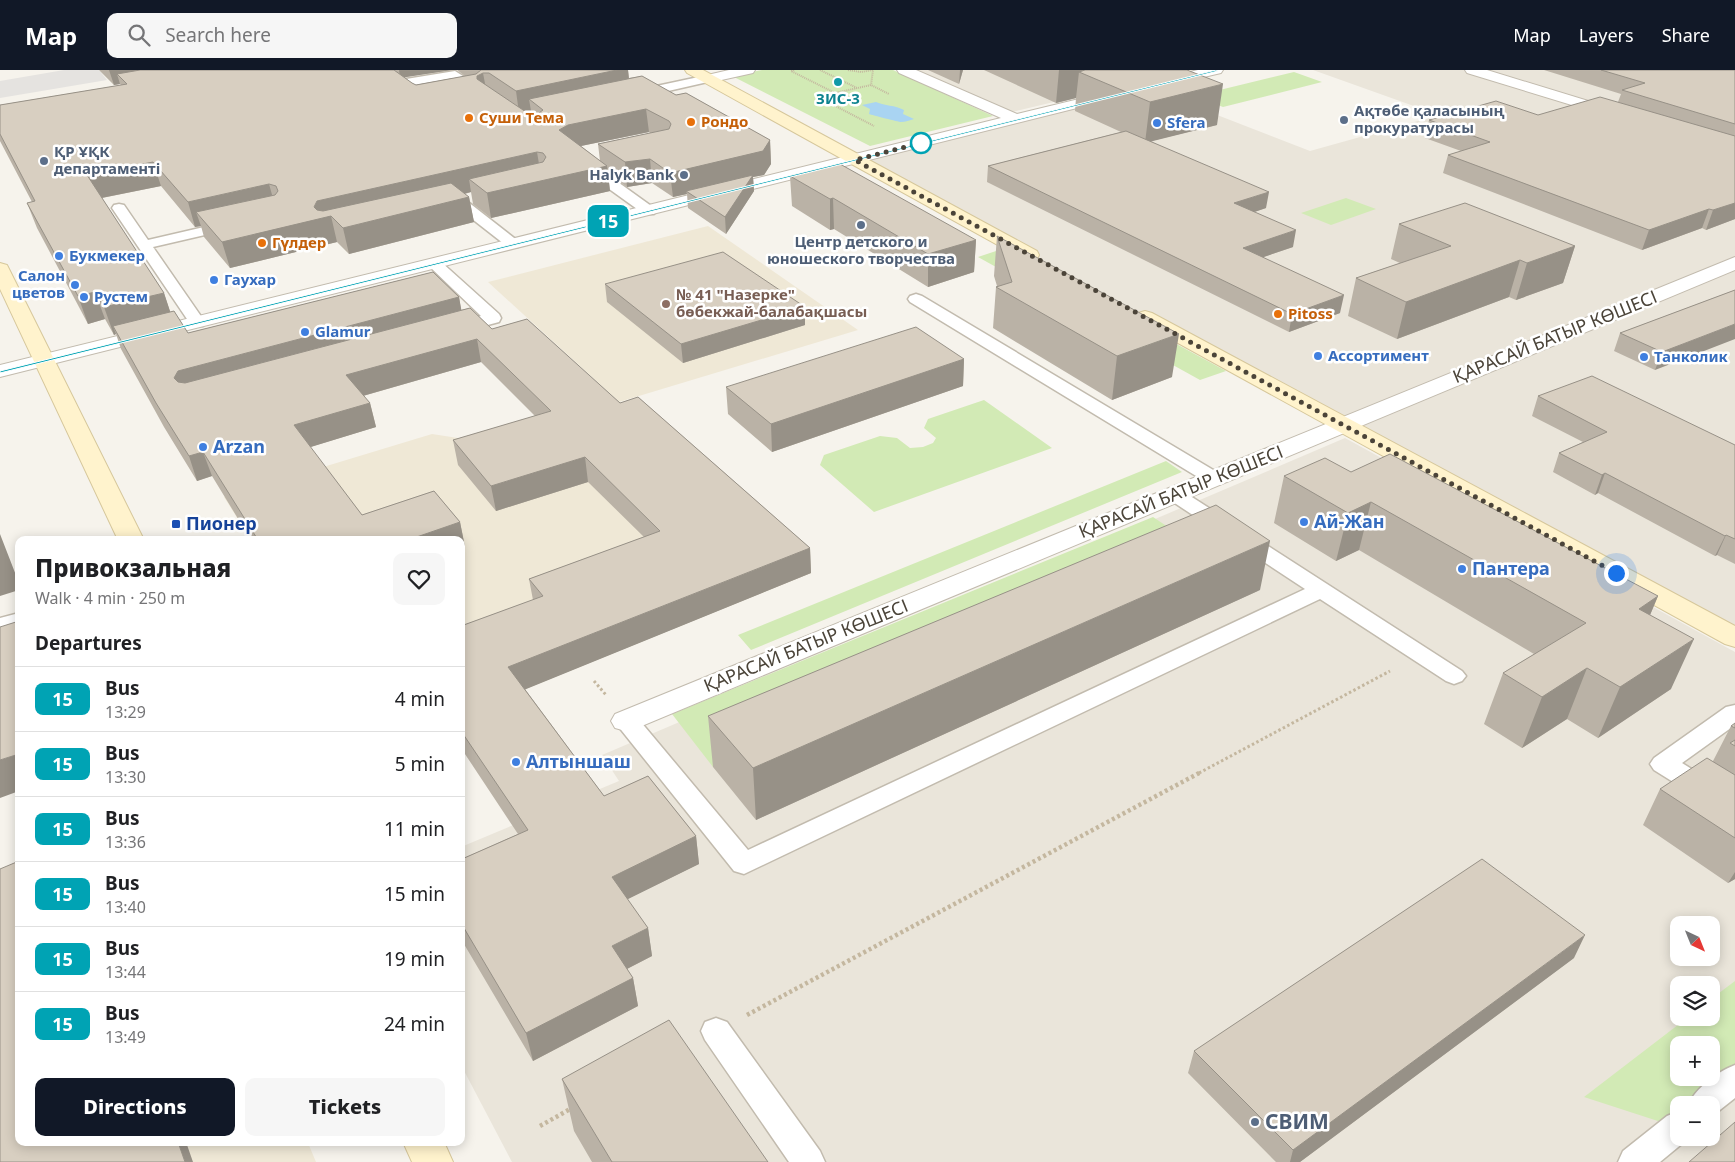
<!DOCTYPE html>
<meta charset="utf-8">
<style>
body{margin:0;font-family:"Noto Sans",sans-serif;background:#f6f6f6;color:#202124;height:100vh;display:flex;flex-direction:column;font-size:19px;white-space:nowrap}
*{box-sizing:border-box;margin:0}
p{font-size:16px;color:#757577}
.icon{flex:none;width:28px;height:28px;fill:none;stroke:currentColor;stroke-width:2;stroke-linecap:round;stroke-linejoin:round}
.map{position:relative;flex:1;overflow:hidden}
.side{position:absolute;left:15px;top:466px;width:450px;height:610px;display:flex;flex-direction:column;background:#fff;border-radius:10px;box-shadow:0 2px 12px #0003}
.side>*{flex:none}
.badge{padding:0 10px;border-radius:8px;font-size:18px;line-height:32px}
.needle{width:32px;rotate:137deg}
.tools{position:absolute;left:1670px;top:846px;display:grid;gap:10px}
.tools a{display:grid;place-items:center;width:50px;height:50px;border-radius:10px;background:#fff;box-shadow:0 2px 12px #0003;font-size:25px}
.you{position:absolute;width:25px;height:25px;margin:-12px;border:4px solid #fff;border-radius:50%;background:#1a73e8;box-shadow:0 0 0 8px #1a73e833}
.map>.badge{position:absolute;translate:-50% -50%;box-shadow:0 0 0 2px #fff}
h2{padding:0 20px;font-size:19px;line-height:45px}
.round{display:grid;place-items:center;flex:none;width:52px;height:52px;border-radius:10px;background:#f6f6f6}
.headline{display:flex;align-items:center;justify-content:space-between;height:85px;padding:0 20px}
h1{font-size:24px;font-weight:800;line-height:38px}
.primary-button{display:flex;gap:10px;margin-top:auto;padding:10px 20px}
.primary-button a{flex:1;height:58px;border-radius:10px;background:#111827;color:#fff;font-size:20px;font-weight:800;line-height:58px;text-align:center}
.primary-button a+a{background:#f6f6f6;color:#202124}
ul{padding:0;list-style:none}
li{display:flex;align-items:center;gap:15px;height:65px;padding:0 20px;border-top:1px solid #e0e0e0}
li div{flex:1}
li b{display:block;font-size:19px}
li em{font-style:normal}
li .badge{min-width:55px;font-weight:700;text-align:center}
header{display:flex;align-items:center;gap:30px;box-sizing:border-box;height:70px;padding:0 25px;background:#111827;color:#fff}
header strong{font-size:24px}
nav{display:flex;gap:28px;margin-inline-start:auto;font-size:18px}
.search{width:350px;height:45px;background:#f6f6f6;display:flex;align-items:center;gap:12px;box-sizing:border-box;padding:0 18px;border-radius:10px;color:#757577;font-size:19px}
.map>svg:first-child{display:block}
.residential{fill:#eae5da;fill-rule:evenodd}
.education{fill:#efe8d6}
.green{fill:#d2eab5;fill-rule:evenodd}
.parking{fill:#e5e3e0}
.water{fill:#a9d4f2}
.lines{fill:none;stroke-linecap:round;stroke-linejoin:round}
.lane-casing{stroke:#c2bbae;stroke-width:3}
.street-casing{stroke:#c2bbae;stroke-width:2}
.secondary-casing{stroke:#d6c79b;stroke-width:2}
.path-far2{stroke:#c4b79f;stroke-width:2;stroke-dasharray:1 1;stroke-linecap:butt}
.path-far1{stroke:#c4b79f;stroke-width:3;stroke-dasharray:2.5 2.5;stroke-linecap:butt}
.path{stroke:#c4b79f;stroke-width:4.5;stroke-dasharray:3 3;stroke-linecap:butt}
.lane{fill:#fff;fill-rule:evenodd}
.street{fill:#fff;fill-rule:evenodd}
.secondary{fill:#fff3cd;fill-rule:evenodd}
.wall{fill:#bab2a6;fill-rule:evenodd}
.shaded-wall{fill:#979187}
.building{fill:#d8cfc1;stroke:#979187}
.line{fill:#00a3b4;stroke:#fff}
.walk{stroke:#4b4439;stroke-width:5;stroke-dasharray:0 9}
.culture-dot{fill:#0f9aa8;stroke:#fff;stroke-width:2}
.food-dot{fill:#e8710a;stroke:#fff;stroke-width:2}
.service-dot{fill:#5c6f8a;stroke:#fff;stroke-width:2}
.shop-dot{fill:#3f7fe0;stroke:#fff;stroke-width:2}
.stop-dot{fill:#fff;stroke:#00a3b4;stroke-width:2.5}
.education-dot{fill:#8d6e63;stroke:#fff;stroke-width:2}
.transit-dot{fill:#1a4fb4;stroke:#fff;stroke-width:2}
.labels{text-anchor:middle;stroke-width:5;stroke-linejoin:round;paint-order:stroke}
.far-culture-label{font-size:15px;font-weight:bold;fill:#0d838f;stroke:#fff}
.far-service-label{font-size:15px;font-weight:bold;fill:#4e5e75;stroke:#fff;text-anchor:start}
.far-food-label{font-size:15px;font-weight:bold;fill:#c56008;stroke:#fff;text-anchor:start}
.far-shop-label{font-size:15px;font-weight:bold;fill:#366cbe;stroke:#fff;text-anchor:start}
.far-education-label{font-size:15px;font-weight:bold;fill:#785e54;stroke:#fff;text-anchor:start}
.street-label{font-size:18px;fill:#4b4439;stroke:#fff}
.shop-label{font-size:18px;font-weight:bold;fill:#366cbe;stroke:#fff;text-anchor:start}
.transit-label{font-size:18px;font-weight:bold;fill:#164399;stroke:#fff;text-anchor:start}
.near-service-label{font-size:21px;font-weight:bold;fill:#4e5e75;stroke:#fff;text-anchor:start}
</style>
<header>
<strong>Map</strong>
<div class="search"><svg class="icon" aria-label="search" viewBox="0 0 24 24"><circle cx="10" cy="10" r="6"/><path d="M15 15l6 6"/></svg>Search here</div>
<nav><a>Map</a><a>Layers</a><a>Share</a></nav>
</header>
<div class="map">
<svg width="1735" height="1092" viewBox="0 0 1735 1092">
<rect width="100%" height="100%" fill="#f6f3ec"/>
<path class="residential" d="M914 0H1188L1012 42Z
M1313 0H1735V568L855 90 1145 17 1310 81 1439 45Z
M1345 368 1735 582V1092H512L461 995V777L619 711 602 685ZM1679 855H1711V888H1679ZM1679 915H1711V948H1679ZM1679 975H1711V1008H1679ZM1679 1035H1711V1068H1679Z"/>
<path class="education" d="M708 156 858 260 619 332 811 503 461 645V470H251L224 427 432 364 490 373 618 331 488 212Z
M0 1032 19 1072 308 1073 316 1092H0Z"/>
<path class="green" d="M762 0H893L993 46 870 76 732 6Z
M1294 2 1322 12 1223 37 1195 26Z
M1346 128 1376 139 1331 155 1301 143Z
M1002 179 1226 301 1200 310 978 187Z
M984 330 1052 378 874 442 820 395 824 385 880 366 897 368 910 378 923 377 933 373 936 368 924 358 928 349Z
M1166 391 1182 402 751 580 738 565Z
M1153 447 1207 483 713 697 672 644Z
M1735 911V994L1686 1035H1679V1041L1664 1053 1584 1027 1687 948H1711V929ZM1679 975H1711V1008H1679Z"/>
<path class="parking" d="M64 0H99L107 10 0 28V11Z"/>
<path class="water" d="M876 32C885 36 895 35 904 40L903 44 914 49C910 50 905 52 901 52 899 52 872 45 869 44L870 39 862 35Z"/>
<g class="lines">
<defs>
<path id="lane" d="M373 0H386L400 10 455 1 485 20 479 24H468L466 21 468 18 453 8 398 18 394 17Z
M708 5 712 7 714 9 712 11 633 29 627 25 633 21Z
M585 91 590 92 654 138 656 141 654 144H644L580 98 578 95 580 92Z
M458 127 463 128 518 171 521 174 518 177H508L453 134 451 131 453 128Z
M119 134 124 135 148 170 230 151 235 152 237 155 235 158 153 177 205 252 203 256H191L189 252 112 138 114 135Z
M435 189 440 191 499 244 501 248 499 252 454 264 448 263 446 259 448 255 481 246 430 197 427 194 430 191Z
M916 224 922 226 1220 404 1223 408 1220 412 1213 414 1206 412 910 232 908 229 910 226Z
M1174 418 1181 420 1462 601 1466 606 1462 611 1454 614 1446 611 1320 529 744 804 734 801 614 651 617 645 626 643 635 645 748 780 1305 519 1167 428 1164 424 1167 420Z
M19 543V557L0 562V548Z
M1735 635V655L1682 693 1735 726V748L1726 745 1654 700 1650 694 1654 688 1726 637Z
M716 948 727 952 820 1081 825 1092H789L705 970 701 961 705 952Z
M1735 995V1028L1711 1047V1035H1688C1696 1018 1717 1002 1735 995Z
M1679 1041V1068H1689L1660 1092H1618L1623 1081 1667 1046Z"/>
<path id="street" d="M729 0H755L753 3 708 13 703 12 701 9 703 6Z
M897 0H916L1017 44 1112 21 1117 22 1119 25 1117 28 0 307V295L1001 48 899 3Z
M1198 0H1223L1221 3 1161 17 1156 16 1154 13 1156 10Z
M1465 0H1487L1621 41 1624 44 1621 47H1611L1467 3Z
M1735 187V200L637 658 626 661 615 658 611 651 615 644Z"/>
<path id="secondary" d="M685 0H703L1037 181 1039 185 1037 189 1030 191 1023 189 687 3Z
M0 193 7 195 9 199 144 470H118L0 219Z
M1145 241 1152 243 1735 556V577L1725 574 1138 251 1135 247 1138 243Z
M403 1072H444L453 1092H412Z"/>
</defs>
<use href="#lane" class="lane-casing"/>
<use href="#street" class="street-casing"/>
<use href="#secondary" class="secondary-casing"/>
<path class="path-far2" d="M794 0 791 1 835 23 871 15 889 24
M820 0 857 18
M848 0 861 2 873 0 871 15
M835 23 818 27 874 56"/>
<path class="path-far1" d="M594 611 606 625
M1199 703 1390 601"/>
<path class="path" d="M747 945 1201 702
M540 1056 572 1038"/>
<use href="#lane" class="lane"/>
<use href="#street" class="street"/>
<use href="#secondary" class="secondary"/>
</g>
<path class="wall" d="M99 0H452L404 7 412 13 416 15 465 6 457 0H628L629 8 642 6 676 25 686 23 770 70 771 94 764 105 753 107 754 121 726 164 688 138 687 124 673 127 652 113 627 117 608 103 610 121 491 148 473 134 471 122 465 124 469 127 474 152 349 184 337 172 230 198 204 167 201 156 195 157 161 116 102 128 164 223 170 242 174 241 188 263 433 202 459 227 461 240 470 238 492 259 527 249 620 333 638 327 810 478 811 503 525 619 604 726 648 706 696 766 699 794 627 829 648 858 652 886 627 899 633 908 638 936 533 991 461 869 462 789 518 764 461 678V556L533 530 529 509 644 467 588 412 496 441 458 395 453 370 535 346 481 292 363 326 370 333 376 357 310 377 362 445 434 421 460 452 465 477 461 479V470H251L212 406 197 411 164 357 121 279 116 264 114 265 105 249 88 254 37 158 27 133 32 132 0 71V35L121 15 120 14 114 15ZM531 41V45L525 42ZM649 62 650 63 598 74 600 91 581 76Z
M928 0H963L959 14Z
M984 0H1187L1217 55 1151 71 1266 138 1254 142 1293 177 1263 187 1340 243 1289 262 987 112 988 96 1121 62 1075 41 1076 28 1056 33Z
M1544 0H1735V149L1706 160 1702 158 1642 180 1443 103 1448 85 1461 81 1425 68 1429 50 1538 45 1618 32 1621 24Z
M790 106 976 170 974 202 928 217 834 159 830 160 792 136Z
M1399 154 1575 176 1563 213 1516 230 1509 227 1397 269 1348 246 1356 208 1400 193 1391 189Z
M997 166 1172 307 1112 330 993 258 996 217 997 216 994 206Z
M605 214 805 237V255L683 293 607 232Z
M1735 220 1655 300 1614 281 1620 263Z
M964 289 963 316 772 382 728 344 726 317Z
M1538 326 1735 375V494L1717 485 1715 486 1598 423 1595 425 1553 402 1559 383 1583 372 1532 346Z
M1351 402 1658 526 1650 545 1671 619 1598 668 1567 649 1522 678 1484 654 1503 603 1534 584 1359 480 1336 491 1274 453 1284 406Z
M1260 520 756 750 713 697 708 646Z
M1735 653V809L1728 813 1643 755 1660 719 1713 691 1731 656Z
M1574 888 1300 1092H1276L1188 1003 1194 981Z
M562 1009 768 1092H592L574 1061Z"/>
<path class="shaded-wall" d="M109 0H201L117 4 120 14 114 15Z
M399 0H452L400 8Z
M617 0H628L630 20 529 29 531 41 519 43 516 21Z
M960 0H963L959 14Z
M1059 0H1127L1079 2 1076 28 1056 33Z
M483 3 487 24 477 9V6Z
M1223 14 1217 55 1145 73 1150 32Z
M646 39 649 62 571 78 559 60 568 55Z
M770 70 771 94 764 105 753 107 754 121 726 164 725 147 686 121 687 124 673 127 670 103Z
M537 82 541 106 469 109 471 122 338 153 331 146 337 172 230 198 222 172 314 137 317 131Z
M650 89 652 113 627 117 625 92Z
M153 92 161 116 96 129 87 105Z
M607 96 610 121 491 148 487 123Z
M269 114 276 139 196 142 201 156 195 157 188 132Z
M1269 122 1266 138 1231 150 1234 133Z
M469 127 474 152 349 184 343 158Z
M833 128 834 159 830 160V129Z
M1735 133V149L1706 160 1713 140Z
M1709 139 1702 158 1642 180 1649 160Z
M1296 160 1293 177 1240 195 1243 178Z
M976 170 974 202 928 217V184Z
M1575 176 1563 213 1516 230 1527 193Z
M1520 190 1509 227 1397 269 1406 232Z
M95 222 105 249 88 254 78 226Z
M164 223 173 250 113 256 116 264 114 265 104 237Z
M1344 225 1340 243 1289 262 1292 244Z
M459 227 463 249 182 331 174 308 178 301Z
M805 237V255L683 293 681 274Z
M1735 254V269L1655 300 1662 282Z
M1179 264 1172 307 1112 330 1117 286Z
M477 269 481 292 352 329 346 305Z
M964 289 963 316 772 382 771 354Z
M370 333 376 357 301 380 294 355Z
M203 382 212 406 197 411 189 386Z
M585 387 588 412 496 441 491 416Z
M1605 403 1598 423 1595 425 1602 405Z
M1371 432 1359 480 1336 491 1348 443Z
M460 452 465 477 461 479V470H408Z
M0 464 19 513V520L0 526Z
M1726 465 1717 485 1715 486 1725 466Z
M1270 471 1260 520 756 750 753 698Z
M810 478 811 503 514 624 508 597Z
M1658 526 1637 576 1639 539Z
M1694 569 1671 619 1598 668 1620 617Z
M1587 598 1567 649 1522 678 1542 627Z
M19 684V721L0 728V690Z
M696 766 699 794 616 835 612 807Z
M1735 802V809L1728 813Z
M648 858 652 886 617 904 612 876Z
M1585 865 1574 888 1300 1092H1290L1293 1080Z
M633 908 638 936 533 991 526 963Z
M178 1072H186L193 1092H185Z"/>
<path class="building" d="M140 0H394L412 13 416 15 476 4 481 0H617L516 21 489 3H483L477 6V9L529 44 536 45 543 40 529 29 642 6 676 25 686 23 770 70 763 81 670 103 650 89 625 92 598 74 669 59 671 54 669 51 646 39 568 55 559 60 607 96 487 123 469 109 543 92 546 87 543 83 537 82 317 131 314 137 317 140 323 141 451 113 469 127 343 158 331 146 222 172 196 142 275 125 278 121 276 116 269 114 188 132 153 92 87 105 164 223 104 237 95 222 78 226 27 133 35 131 0 64V35L127 14 117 4Z
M1085 0H1187L1223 14 1150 32 1079 2Z
M1601 0H1735V54L1622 20 1645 13Z
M1600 27 1735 66V133L1713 140 1709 139 1649 160 1448 85 1490 72 1429 50 1496 31 1538 45Z
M1126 61 1269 122 1234 133 1296 160 1243 178 1344 225 1292 244 988 96Z
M840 94 976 170 928 184 833 128 830 129 790 106Z
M753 105 725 147 686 121Z
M1465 133 1575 176 1527 193 1520 190 1406 232 1356 208 1451 176 1399 154Z
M997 166 1179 264 1117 286 996 217 1012 212Z
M723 182 805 237 681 274 605 214Z
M433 202 459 227 178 301 174 308 178 312 185 313 470 238 492 259 527 249 620 333 638 327 810 478 508 597 604 726 648 706 696 766 612 807 648 858 612 876 633 908 526 963 461 853 462 789 528 760 461 661V556L543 526 529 509 660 461 585 387 491 416 453 370 551 341 477 269 346 305 370 333 294 355 362 445 434 421 460 452 408 470H258L203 382 189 386 156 333 113 256 174 241 188 263Z
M1735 220V254L1662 282 1620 263Z
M916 257 964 289 771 354 726 317Z
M1592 306 1735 375V469L1726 465 1725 466 1605 403 1602 405 1559 383 1607 362 1538 326Z
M1390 384 1658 526 1639 539 1694 569 1620 617 1587 598 1542 627 1503 603 1586 553 1371 432 1348 443 1284 406 1325 388 1351 402Z
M1216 435 1270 471 753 698 708 646Z
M19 551V684L0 690V557Z
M1735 653V658L1731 656Z
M1735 670V676L1730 673Z
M1707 688 1735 705V768L1660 719Z
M1482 789 1585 865 1293 1080 1194 981Z
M19 791V1072H178L185 1092H0V799Z
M669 950 768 1092H612L562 1009Z
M1735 1052V1092H1689Z"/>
<path class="line" d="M1216 0 1218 1 0 303V301Z"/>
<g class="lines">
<path class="walk" d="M921 73 855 90 1616 503"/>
</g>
<circle class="culture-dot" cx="838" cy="12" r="5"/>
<g class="food-dot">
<circle cx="469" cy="48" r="5"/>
<circle cx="691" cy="52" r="5"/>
<circle cx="262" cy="173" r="5"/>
<circle cx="1278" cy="244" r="5"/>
</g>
<g class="service-dot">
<circle cx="1344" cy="50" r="5"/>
<circle cx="44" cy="91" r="5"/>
<circle cx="684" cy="105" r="5"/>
<circle cx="861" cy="155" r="5"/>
<circle cx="1255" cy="1052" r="5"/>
</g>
<g class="shop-dot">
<circle cx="1157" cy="53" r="5"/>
<circle cx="59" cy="186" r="5"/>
<circle cx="214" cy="210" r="5"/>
<circle cx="75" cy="215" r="5"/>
<circle cx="84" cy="227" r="5"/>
<circle cx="305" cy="262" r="5"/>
<circle cx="1318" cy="286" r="5"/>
<circle cx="1644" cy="287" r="5"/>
<circle cx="203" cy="377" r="5"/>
<circle cx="1304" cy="452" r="5"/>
<circle cx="1462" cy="499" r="5"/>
<circle cx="516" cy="692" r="5"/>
</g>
<circle class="stop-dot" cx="921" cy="73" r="10"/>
<circle class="education-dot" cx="666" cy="234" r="5"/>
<rect class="transit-dot" x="171" y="449" width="10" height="10" rx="2.5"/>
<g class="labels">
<g class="far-culture-label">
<text x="838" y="34">ЗИС-3</text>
</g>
<g class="far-service-label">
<text x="1354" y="46">Ақтөбе қаласының<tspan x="1354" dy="17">прокуратурасы</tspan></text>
<text x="54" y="87">ҚР ҰҚК<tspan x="54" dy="17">департаменті</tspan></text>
<text x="674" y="110" text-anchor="end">Halyk Bank</text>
<text x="861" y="177" text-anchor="middle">Центр детского и<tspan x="861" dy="17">юношеского творчества</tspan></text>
</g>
<g class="far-food-label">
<text x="479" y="53">Суши Тема</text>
<text x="701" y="57">Рондо</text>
<text x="272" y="178">Гүлдер</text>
<text x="1288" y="249">Pitoss</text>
</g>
<g class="far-shop-label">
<text x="1167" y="58">Sfera</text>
<text x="69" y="191">Букмекер</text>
<text x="65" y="211" text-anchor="end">Салон<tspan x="65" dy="17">цветов</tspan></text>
<text x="224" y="215">Гаухар</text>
<text x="94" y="232">Рустем</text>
<text x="315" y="267">Glamur</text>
<text x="1328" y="291">Ассортимент</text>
<text x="1654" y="292">Танколик</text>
</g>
<g class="far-education-label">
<text x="676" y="230">№ 41 "Назерке"<tspan x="676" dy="17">бөбекжай-балабақшасы</tspan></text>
</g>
<g class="street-label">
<text transform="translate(1555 267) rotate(-22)" y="6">ҚАРАСАЙ БАТЫР КӨШЕСІ</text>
<text transform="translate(1181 422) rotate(-22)" y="6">ҚАРАСАЙ БАТЫР КӨШЕСІ</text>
<text transform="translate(806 576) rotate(-22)" y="6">ҚАРАСАЙ БАТЫР КӨШЕСІ</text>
</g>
<g class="shop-label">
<text x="213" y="383">Arzan</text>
<text x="1314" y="458">Ай-Жан</text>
<text x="1472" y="505">Пантера</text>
<text x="526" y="698">Алтыншаш</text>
</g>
<g class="transit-label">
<text x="186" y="460">Пионер</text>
</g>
<g class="near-service-label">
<text x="1265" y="1059">СВИМ</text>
</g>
</g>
</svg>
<div class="tools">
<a><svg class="needle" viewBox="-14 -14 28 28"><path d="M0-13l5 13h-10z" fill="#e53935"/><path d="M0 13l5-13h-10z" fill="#757577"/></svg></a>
<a><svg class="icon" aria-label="layers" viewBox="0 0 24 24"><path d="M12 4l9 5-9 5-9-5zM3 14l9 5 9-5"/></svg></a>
<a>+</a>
<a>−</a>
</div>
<div class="you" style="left:1616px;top:503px"></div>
<b class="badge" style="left:608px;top:151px;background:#00a3b4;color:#fff">15</b>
<section class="side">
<div class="headline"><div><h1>Привокзальная</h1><p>Walk · 4 min · 250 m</p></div><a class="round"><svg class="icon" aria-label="heart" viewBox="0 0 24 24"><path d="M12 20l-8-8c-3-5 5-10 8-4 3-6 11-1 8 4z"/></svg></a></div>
<h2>Departures</h2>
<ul>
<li><span class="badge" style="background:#00a3b4;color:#fff">15</span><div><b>Bus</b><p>13:29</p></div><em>4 min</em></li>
<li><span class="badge" style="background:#00a3b4;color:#fff">15</span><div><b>Bus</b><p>13:30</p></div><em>5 min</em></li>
<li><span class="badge" style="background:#00a3b4;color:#fff">15</span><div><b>Bus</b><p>13:36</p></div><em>11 min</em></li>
<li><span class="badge" style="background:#00a3b4;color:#fff">15</span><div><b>Bus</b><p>13:40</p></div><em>15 min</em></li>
<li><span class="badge" style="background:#00a3b4;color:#fff">15</span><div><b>Bus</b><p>13:44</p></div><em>19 min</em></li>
<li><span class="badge" style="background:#00a3b4;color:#fff">15</span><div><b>Bus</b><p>13:49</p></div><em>24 min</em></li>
</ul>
<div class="primary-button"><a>Directions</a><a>Tickets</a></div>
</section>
</div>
